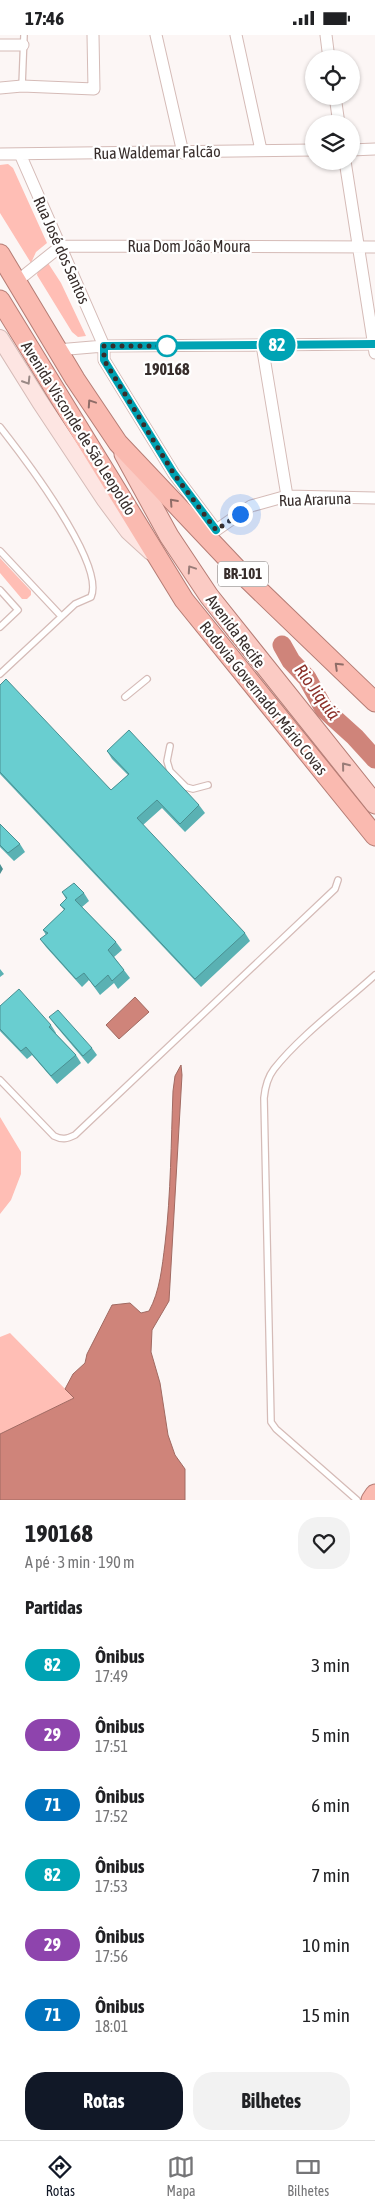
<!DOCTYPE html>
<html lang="pt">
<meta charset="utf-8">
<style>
body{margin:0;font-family:"Asap Condensed",sans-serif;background:#f2f2f2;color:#202124;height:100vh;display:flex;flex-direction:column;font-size:19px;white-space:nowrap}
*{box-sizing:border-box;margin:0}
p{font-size:16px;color:#757577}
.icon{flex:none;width:28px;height:28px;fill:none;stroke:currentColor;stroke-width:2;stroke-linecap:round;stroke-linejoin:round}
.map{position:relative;height:1465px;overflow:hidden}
.details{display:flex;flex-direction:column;background:#fff;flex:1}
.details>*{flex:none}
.badge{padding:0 10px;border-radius:16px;font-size:18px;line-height:32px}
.buttons{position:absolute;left:305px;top:15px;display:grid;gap:10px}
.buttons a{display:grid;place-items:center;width:55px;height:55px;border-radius:50%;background:#fff;box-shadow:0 1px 4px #0004;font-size:25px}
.you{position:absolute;width:25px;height:25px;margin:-12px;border:4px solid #fff;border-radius:50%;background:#1a73e8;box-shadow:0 0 0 8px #1a73e833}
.map>.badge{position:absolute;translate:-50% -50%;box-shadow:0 0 0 2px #fff}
h2{padding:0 25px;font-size:19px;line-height:45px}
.round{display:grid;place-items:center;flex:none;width:52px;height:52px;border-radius:20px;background:#f2f2f2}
.headline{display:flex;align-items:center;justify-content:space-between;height:85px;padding:0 25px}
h1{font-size:24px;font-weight:700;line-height:38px}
.button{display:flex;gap:10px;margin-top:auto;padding:10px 25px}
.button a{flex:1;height:58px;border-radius:20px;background:#111827;color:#fff;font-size:20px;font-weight:700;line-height:58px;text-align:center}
.button a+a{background:#f2f2f2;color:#202124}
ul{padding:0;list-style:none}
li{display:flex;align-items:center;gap:15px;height:70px;padding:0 25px}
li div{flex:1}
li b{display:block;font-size:19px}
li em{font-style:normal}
li .badge{min-width:55px;font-weight:700;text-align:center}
.status{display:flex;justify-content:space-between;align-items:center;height:35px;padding:0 25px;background:#fff;direction:ltr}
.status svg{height:14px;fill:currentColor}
.tabs{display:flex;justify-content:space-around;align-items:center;height:70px;border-top:1px solid #e0e0e0;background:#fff;font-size:14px;color:#757577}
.tabs a{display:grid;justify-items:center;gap:2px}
.tabs .on{color:#111827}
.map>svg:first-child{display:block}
.green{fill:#ffbeb5}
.water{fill:#cf847a;stroke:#a16a62}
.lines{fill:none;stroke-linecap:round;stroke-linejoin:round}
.river{stroke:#cf847a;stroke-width:19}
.service-casing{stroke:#d5bbb7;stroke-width:8}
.minor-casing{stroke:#d5bbb7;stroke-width:13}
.secondary-casing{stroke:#d5bbb7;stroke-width:18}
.primary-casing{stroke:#b57d75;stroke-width:21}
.trunk-casing{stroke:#b57d75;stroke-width:21}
.service{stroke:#fff;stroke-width:5.5}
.minor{stroke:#fff;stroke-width:11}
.secondary{stroke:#fde5e2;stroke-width:16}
.primary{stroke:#fbcbc4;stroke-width:19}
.trunk{stroke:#fabab0;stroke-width:19}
.wall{fill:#5ab1b3}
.shaded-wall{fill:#4a9092}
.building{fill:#69ced0;stroke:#4a9092}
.oneway{stroke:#9a8986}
.oneway2{stroke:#8f6c67}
.oneway3{stroke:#997c78}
.line-casing{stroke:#fff;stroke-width:11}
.line{stroke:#00a3b4;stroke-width:8}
.walk{stroke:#372d2b;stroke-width:5;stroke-dasharray:0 9}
.stop-dot{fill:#fff;stroke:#00a3b4;stroke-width:2.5}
.labels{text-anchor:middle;stroke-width:4.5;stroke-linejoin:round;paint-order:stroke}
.shield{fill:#fff;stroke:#736c6b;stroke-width:1}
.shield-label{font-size:15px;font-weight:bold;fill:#372d2b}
.street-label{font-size:16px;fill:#372d2b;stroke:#fff}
.stop-label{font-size:16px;font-weight:bold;fill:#372d2b;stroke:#fff}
.water-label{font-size:18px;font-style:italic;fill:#8c312a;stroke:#fff}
</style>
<div class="status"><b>17:46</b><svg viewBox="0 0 49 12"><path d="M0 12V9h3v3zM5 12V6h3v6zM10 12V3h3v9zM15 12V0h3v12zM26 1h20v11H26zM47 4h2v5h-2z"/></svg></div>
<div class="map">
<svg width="375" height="1465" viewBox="0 0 375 1465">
<rect width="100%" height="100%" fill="#fcf6f5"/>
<path class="green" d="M8 129 13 133 47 208 36 217 31 228 0 178V130Z
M48 228 61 248 86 301 78 302 72 297 37 240 38 235Z
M0 523 31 556V560L27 564H22L0 538Z
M0 1082 21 1117V1139L11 1165 0 1179Z
M10 1298 74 1363 0 1399V1302Z"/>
<path class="water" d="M135 962 149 977 119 1004 106 990Z
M181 1030 182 1040 169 1266 152 1295 151 1317 160 1348 168 1400 175 1420 185 1434V1465H0V1399L74 1363 65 1354 73 1339 85 1328 87 1319 112 1270 130 1268 141 1278 149 1276C160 1256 162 1232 165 1209 171 1158 171 1107 173 1056L175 1041Z"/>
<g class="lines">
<path class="river" d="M282 610 291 626 307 643 324 674 355 702 375 724"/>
<defs>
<path id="service" d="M22 51 24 0
M0 392C22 420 106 529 91 562L75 569 0 639
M0 516 61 581
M0 555 18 575 0 592
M125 662 147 644
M170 711 167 726 170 736 186 752 193 754 208 750
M0 1045 54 1101C62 1105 67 1104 75 1100L335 854 338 845
M357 1465 276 1394 271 1387 264 1063C265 1053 267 1043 274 1034 300 1001 343 969 375 940"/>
<path id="minor" d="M156 0 183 118
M236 0 261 115
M326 0 329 24
M0 10H23
M0 53 22 51 94 54 93 0
M335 61 339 89
M351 115 375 114
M0 119 314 115
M20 119 104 311V325L174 439 216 495
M345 126 375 318
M16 247 61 211 375 212
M262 310 287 461
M57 315 104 311 375 309
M212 498 251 471 287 461 375 463"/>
<path id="secondary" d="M0 303 40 367 105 465 128 496 151 517"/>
<path id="primary" d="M124 419 169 501 209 561 375 769"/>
<path id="trunk" d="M0 219 75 344 118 408 239 536 375 667
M0 265 184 565 375 801
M371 1465 375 1459"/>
</defs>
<use href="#service" class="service-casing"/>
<use href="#minor" class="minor-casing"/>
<use href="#secondary" class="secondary-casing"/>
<use href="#primary" class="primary-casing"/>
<use href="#trunk" class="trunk-casing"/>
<use href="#service" class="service"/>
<use href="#minor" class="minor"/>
<use href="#secondary" class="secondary"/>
<use href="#primary" class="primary"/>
<use href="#trunk" class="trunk"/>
</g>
<path class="wall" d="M0 650 111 755 128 740 112 724 107 716 199 770 205 778 185 797 162 773 143 790 245 898 250 906 201 952 0 739Z
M0 789 20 809 25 817 14 826 0 812Z
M62 857 84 858 89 866 82 872 116 907 122 915 114 922 130 943 118 954 114 948 100 960 89 945 82 952 46 912 40 904 46 900 43 895 64 875 60 870 66 864Z
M0 934 4 939 0 942Z
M0 971 51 990 56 998V999L76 1020 81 1028 57 1049 32 1020 27 1024 0 996Z
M49 982 92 1013 97 1020 88 1029 55 990Z"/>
<path class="shaded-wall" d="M0 829 3 834 0 839Z"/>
<path class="building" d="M6 644 111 755 129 739 107 716 129 695 199 770 180 789 157 765 137 783 245 898 195 944 0 737V650Z
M0 789 20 809 8 818 0 810Z
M74 848 84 858 75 865 116 907 108 915 124 935 112 946 108 940 95 952 84 938 76 944 40 904 48 898 43 895 65 874 60 870 67 863 62 857Z
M19 954 51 990 49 992 76 1020 51 1041 26 1012 21 1016 0 994V971Z
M58 975 92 1013 83 1021 49 982Z"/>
<defs><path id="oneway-chevron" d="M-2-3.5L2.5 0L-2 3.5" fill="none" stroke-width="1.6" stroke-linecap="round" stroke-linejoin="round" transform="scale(1.25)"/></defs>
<use class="oneway" href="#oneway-chevron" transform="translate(27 346) rotate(58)"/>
<g class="oneway2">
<use href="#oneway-chevron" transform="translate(91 368) rotate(-124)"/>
<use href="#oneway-chevron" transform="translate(173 467) rotate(-132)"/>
<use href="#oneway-chevron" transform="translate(338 631) rotate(-136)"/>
</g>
<g class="oneway3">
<use href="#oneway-chevron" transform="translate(191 534) rotate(-124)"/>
<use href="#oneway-chevron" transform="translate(345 731) rotate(-129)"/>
</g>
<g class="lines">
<defs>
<path id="line" d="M216 495 174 439 104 325V311L375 309"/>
</defs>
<use href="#line" class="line-casing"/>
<use href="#line" class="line"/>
<path class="walk" d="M167 311H104V325L174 439 216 495 240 479"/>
</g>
<circle class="stop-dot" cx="167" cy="311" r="10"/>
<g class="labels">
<rect class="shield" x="218" y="526.5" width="50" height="25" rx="4"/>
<g class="shield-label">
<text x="243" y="544">BR-101</text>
</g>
<g class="street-label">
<text transform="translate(157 117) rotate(-1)" y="6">Rua Waldemar Falcão</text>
<text x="189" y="217">Rua Dom João Moura</text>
<text transform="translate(62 215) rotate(66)" y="6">Rua José dos Santos</text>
<text transform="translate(79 393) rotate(58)" y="6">Avenida Visconde de São Leopoldo</text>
<text transform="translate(315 464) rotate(-2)" y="6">Rua Araruna</text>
<text transform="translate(236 596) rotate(53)" y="6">Avenida Recife</text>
<text transform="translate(264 663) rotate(51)" y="6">Rodovia Governador Mário Covas</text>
</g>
<g class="stop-label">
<text x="167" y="340">190168</text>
</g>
<g class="water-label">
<text transform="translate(317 657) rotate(54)" y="6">Rio Jiquiá</text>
</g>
</g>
</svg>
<div class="buttons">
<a><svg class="icon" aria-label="locate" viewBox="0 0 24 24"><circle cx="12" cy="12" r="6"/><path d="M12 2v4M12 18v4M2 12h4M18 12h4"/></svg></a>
<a><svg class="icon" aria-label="layers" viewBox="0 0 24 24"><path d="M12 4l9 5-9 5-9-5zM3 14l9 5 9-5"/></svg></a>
</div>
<div class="you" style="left:240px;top:479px"></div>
<b class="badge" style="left:277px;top:310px;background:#00a3b4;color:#fff">82</b>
</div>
<section class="details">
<div class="headline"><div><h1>190168</h1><p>A pé · 3 min · 190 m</p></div><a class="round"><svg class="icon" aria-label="heart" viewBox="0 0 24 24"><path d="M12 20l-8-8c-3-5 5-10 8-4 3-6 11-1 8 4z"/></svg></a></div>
<h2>Partidas</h2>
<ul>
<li><span class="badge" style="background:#00a3b4;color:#fff">82</span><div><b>Ônibus</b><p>17:49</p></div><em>3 min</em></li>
<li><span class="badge" style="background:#8e44ad;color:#fff">29</span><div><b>Ônibus</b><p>17:51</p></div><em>5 min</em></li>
<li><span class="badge" style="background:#0072bc;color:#fff">71</span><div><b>Ônibus</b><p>17:52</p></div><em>6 min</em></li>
<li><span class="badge" style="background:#00a3b4;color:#fff">82</span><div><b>Ônibus</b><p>17:53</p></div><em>7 min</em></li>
<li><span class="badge" style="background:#8e44ad;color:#fff">29</span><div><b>Ônibus</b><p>17:56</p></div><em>10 min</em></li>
<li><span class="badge" style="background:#0072bc;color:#fff">71</span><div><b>Ônibus</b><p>18:01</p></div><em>15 min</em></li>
</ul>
<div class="button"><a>Rotas</a><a>Bilhetes</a></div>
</section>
<nav class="tabs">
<a class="on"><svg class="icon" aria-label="directions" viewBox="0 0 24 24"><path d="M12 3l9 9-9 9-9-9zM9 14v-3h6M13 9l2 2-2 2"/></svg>Rotas</a>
<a><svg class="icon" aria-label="map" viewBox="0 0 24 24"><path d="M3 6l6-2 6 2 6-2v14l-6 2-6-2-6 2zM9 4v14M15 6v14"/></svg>Mapa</a>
<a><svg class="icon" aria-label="tickets" viewBox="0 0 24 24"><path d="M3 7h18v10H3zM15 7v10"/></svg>Bilhetes</a>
</nav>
